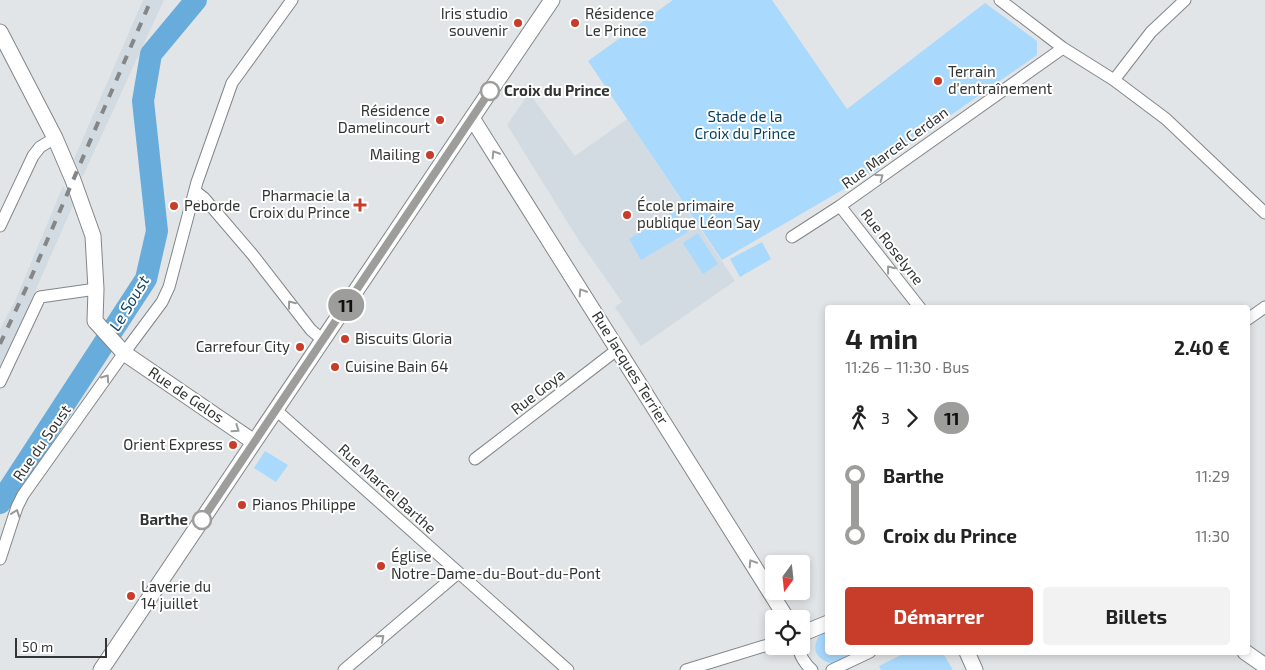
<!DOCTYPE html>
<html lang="fr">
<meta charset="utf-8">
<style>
body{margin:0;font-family:"Exo 2",sans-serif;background:#f2f2f2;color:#222;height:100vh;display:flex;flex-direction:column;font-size:19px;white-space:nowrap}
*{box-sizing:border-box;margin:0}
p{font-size:16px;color:#767676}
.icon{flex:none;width:28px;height:28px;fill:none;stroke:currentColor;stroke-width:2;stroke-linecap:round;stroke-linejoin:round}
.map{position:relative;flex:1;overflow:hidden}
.drawer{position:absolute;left:825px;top:305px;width:425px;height:350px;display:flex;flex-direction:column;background:#fff;border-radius:5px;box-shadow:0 2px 8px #0003}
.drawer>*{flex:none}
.badge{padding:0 10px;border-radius:16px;font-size:18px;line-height:32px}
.needle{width:32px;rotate:195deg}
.tools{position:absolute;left:765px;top:555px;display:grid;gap:10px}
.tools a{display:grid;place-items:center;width:45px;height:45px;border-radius:5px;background:#fff;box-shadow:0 2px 8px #0003;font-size:25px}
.scale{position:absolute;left:15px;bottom:12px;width:92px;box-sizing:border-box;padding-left:5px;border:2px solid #333535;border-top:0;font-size:14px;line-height:18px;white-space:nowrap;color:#333535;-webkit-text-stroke:4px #fff;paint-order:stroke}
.map>.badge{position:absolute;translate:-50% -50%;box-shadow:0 0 0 2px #fff}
.legs{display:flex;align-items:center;gap:8px;height:55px;padding:0 20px;font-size:16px}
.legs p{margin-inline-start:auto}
.overview{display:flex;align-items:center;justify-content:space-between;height:85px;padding:0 20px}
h1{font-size:28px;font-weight:700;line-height:38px}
.cta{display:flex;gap:10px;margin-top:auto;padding:10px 20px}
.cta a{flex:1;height:58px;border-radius:5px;background:#c83c2a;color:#fff;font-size:20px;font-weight:700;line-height:58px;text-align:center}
.cta a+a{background:#f2f2f2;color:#222}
ul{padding:0 20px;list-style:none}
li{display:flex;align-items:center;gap:18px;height:60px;font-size:19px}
li i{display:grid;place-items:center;width:8px;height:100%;margin:0 6px;background:currentColor}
li i::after{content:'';width:12px;height:12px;margin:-6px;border:4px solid;border-radius:50%;background:#fff}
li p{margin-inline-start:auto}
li:first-child i{background:linear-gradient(#0000 50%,currentColor 0)}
li:last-child i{background:linear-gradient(currentColor 50%,#0000 0)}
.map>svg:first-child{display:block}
.built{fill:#d2dbe2}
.green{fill:#a9d9fd}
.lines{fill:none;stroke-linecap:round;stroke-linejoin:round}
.river{stroke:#68acdb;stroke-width:22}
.street-casing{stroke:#838688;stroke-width:13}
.secondary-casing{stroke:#838688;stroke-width:17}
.street{stroke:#fff;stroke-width:11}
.secondary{stroke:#fff;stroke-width:15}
.rail{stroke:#848687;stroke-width:4;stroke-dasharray:9 9;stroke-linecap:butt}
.oneway{stroke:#999a9a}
.line-1-casing{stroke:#fff;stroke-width:11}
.line-1{stroke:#9d9d9c;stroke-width:8}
.poi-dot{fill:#c83c2a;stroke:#fff;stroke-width:2}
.stop-1-dot{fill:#fff;stroke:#9d9d9c;stroke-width:2.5}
.labels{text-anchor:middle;stroke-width:4;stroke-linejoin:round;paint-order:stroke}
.poi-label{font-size:15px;fill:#333535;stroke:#fff;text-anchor:start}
.stop-label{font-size:15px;font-weight:bold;fill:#333535;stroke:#fff;text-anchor:start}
.park-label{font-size:15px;fill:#063f5e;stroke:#fff}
.street-label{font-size:15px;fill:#333535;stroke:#fff}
.water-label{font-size:16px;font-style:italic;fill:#134868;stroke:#fff}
</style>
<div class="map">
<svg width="1265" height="670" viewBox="0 0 1265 670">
<rect width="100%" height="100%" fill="#e2e5e7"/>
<path class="built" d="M143 0H164L82 178 74 159Z
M529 93 575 156 627 119 735 281 641 346 615 307 622 302 578 239 507 125Z
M63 186 74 203 14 339 0 366V329L15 301Z"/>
<path class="green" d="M673 0H772L847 109 985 3 1037 41V55L885 161 880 168 722 260 588 61Z
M675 211 688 232 641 260 629 239Z
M698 233 718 264 703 274 683 243Z
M762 242 771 259 740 277 730 259Z
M265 451 288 465 276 482 254 468Z
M827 632 828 652 857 653 833 664C818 660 811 652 818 637Z
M905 653H943L953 670H881L879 666Z"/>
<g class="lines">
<path class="river" d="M0 503 146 279 157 231 143 101 151 54 196 0"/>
<defs>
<path id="street" d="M1000 0 1063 48 1114 80 1166 119 1265 213
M1114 80 1151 32 1185 0
M195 191 204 198 252 254 311 330 323 340
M840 206 920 308
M0 226 33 156 40 147 55 138
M792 237 840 206 1063 48
M1248 319 1265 307
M0 382 40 297 96 289
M276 410 568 670
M475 459 618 349
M0 559 17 507 23 495 124 353 162 302 169 287 197 182 232 83 292 0
M798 646C799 655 806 665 812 670
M344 670 458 573
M686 670 774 643
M832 670 870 652"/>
<path id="secondary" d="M0 32 55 138 73 180 93 236 96 289 95 321 124 353 254 442
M472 118 787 619
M801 634 828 623
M967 652 975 670
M1245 652 1265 666
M101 670 472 118 552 0"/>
</defs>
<use href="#street" class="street-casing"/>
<use href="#secondary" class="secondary-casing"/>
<use href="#street" class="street"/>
<use href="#secondary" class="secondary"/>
<path class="rail" d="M0 344 30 280 151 0"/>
</g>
<defs><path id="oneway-chevron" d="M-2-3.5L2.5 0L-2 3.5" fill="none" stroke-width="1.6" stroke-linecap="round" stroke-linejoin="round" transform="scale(1.25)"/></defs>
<g class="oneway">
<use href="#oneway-chevron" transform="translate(495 154) rotate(-122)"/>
<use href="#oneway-chevron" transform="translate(880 177) rotate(-36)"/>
<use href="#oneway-chevron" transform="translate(890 269) rotate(-128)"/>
<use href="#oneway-chevron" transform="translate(582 292) rotate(-122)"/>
<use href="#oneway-chevron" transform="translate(291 304) rotate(-128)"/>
<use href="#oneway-chevron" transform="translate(106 378) rotate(-55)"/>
<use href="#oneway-chevron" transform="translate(236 429) rotate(34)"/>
<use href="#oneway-chevron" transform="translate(16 513) rotate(-70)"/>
<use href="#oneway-chevron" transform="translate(752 563) rotate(-122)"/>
<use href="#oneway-chevron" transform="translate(381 638) rotate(-40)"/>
</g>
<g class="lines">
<defs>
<path id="line-1" d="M202 520 490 91"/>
</defs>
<use href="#line-1" class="line-1-casing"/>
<use href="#line-1" class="line-1"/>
</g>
<g class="poi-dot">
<circle cx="518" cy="23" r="5"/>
<circle cx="575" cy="23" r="5"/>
<circle cx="938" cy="81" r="5"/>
<circle cx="440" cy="120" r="5"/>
<circle cx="430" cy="155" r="5"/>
<path d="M357.5 197.5h5v5h5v5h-5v5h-5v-5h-5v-5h5z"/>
<circle cx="174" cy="206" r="5"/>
<circle cx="627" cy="215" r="5"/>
<circle cx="345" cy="339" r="5"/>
<circle cx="300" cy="347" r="5"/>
<circle cx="335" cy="367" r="5"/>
<circle cx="233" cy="445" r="5"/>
<circle cx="242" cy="505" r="5"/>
<circle cx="381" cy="566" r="5"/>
<circle cx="131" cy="596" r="5"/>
</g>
<g class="stop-1-dot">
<circle cx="490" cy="91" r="9"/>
<circle cx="202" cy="520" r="9"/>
</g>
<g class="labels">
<g class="poi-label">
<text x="508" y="19" text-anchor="end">Iris studio<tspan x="508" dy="17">souvenir</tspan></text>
<text x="585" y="19">Résidence<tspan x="585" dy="17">Le Prince</tspan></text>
<text x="948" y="77">Terrain<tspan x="948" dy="17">d'entraînement</tspan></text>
<text x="430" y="116" text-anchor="end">Résidence<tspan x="430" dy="17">Damelincourt</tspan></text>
<text x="420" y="160" text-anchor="end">Mailing</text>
<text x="350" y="201" text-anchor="end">Pharmacie la<tspan x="350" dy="17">Croix du Prince</tspan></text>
<text x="184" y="211">Peborde</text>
<text x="637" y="211">École primaire<tspan x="637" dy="17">publique Léon Say</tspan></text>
<text x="355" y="344">Biscuits Gloria</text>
<text x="290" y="352" text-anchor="end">Carrefour City</text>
<text x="345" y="372">Cuisine Bain 64</text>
<text x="223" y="450" text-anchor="end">Orient Express</text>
<text x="252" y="510">Pianos Philippe</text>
<text x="391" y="562">Église<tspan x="391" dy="17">Notre-Dame-du-Bout-du-Pont</tspan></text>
<text x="141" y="592">Laverie du<tspan x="141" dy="17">14 juillet</tspan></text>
</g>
<g class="stop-label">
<text x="504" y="96">Croix du Prince</text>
<text x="188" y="525" text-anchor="end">Barthe</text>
</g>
<g class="park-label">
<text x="745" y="122">Stade de la<tspan x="745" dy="17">Croix du Prince</tspan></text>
</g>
<g class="street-label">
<text transform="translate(895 148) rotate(-36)" y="5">Rue Marcel Cerdan</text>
<text transform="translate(892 247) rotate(52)" y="5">Rue Roselyne</text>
<text transform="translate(630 368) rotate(58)" y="5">Rue Jacques Terrier</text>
<text transform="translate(538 392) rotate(-38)" y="5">Rue Goya</text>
<text transform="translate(186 395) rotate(34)" y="5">Rue de Gelos</text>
<text transform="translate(42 443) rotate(-55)" y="5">Rue du Soust</text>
<text transform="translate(387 489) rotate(42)" y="5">Rue Marcel Barthe</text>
</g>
<g class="water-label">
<text transform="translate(129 303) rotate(-59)" y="6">Le Soust</text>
</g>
</g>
</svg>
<div class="tools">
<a><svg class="needle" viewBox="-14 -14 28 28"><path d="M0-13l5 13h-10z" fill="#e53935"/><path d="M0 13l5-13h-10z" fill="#767676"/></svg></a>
<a><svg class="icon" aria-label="locate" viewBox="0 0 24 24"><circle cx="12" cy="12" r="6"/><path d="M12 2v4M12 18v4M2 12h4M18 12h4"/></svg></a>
</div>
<div class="scale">50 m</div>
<b class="badge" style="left:346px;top:305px;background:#9d9d9c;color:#111">11</b>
<section class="drawer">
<div class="overview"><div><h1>4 min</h1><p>11:26 – 11:30 · Bus</p></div><b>2.40 €</b></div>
<div class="legs"><svg class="icon" aria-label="walk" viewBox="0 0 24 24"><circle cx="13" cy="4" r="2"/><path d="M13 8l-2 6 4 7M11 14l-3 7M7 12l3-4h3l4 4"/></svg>3<svg class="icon" aria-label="forward" viewBox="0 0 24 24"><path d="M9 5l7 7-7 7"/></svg><b class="badge" style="background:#9d9d9c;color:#111">11</b></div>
<ul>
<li><i style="color:#9d9d9c"></i><b>Barthe</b><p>11:29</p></li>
<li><i style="color:#9d9d9c"></i><b>Croix du Prince</b><p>11:30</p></li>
</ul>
<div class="cta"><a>Démarrer</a><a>Billets</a></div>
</section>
</div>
